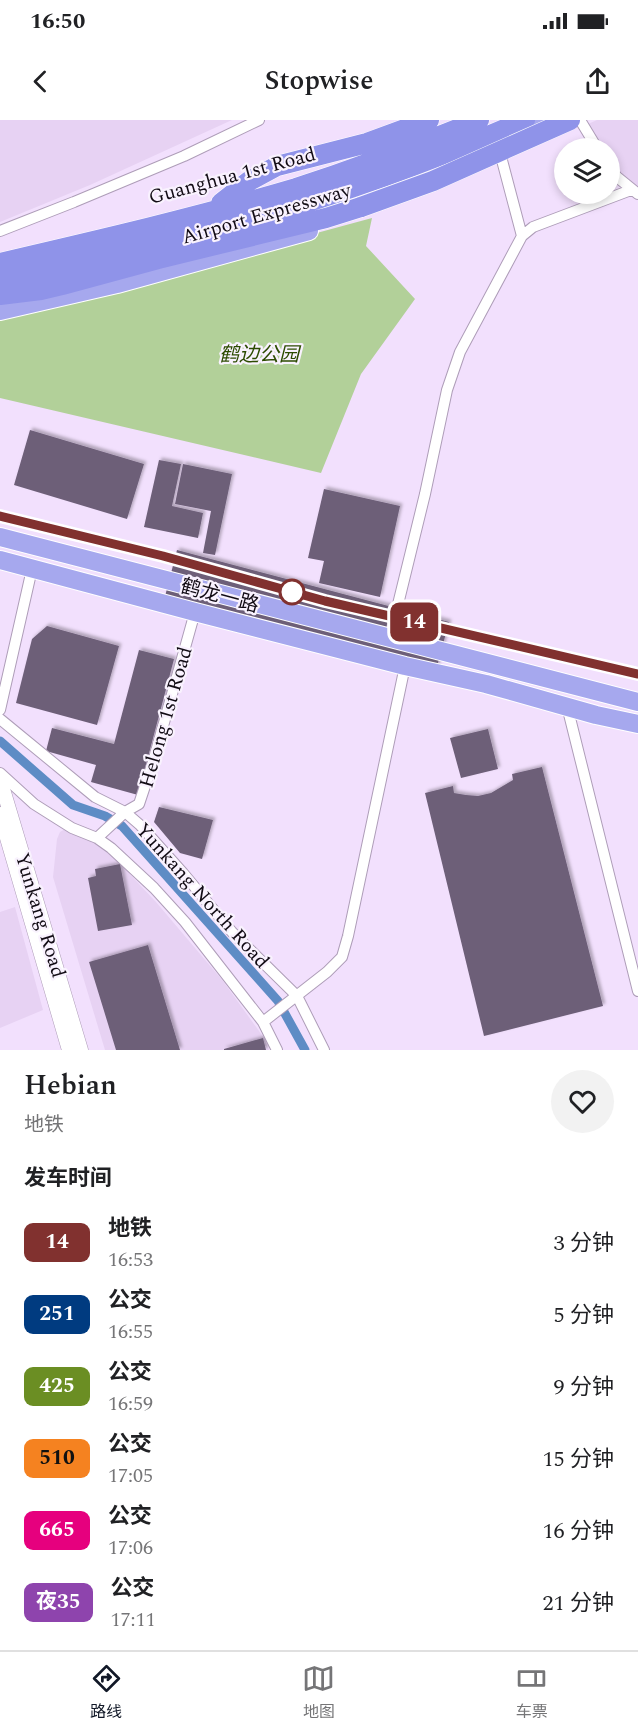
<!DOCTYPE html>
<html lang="zh">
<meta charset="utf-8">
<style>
body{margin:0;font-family:Spectral,"Noto Sans SC",serif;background:#f2f2f2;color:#202124;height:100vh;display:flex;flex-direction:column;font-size:22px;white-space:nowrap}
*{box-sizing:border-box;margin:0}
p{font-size:20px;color:#757577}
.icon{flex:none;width:33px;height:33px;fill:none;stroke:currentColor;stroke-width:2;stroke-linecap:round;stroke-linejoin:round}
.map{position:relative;height:930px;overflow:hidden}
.details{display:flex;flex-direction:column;background:#fff;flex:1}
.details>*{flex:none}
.badge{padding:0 12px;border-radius:9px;font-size:21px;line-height:39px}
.fabs{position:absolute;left:554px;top:18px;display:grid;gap:12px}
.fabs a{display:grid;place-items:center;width:66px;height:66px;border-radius:50%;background:#fff;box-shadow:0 3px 9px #0003;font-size:30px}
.map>.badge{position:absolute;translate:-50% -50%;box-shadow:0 0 0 3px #fff}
h2{padding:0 24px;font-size:22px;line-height:54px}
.round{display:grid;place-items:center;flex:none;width:63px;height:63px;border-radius:32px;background:#f2f2f2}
.overview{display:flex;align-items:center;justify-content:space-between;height:102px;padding:0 24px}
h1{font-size:28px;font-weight:600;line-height:45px}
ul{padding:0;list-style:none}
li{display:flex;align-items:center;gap:18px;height:72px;padding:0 24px}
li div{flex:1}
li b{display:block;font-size:22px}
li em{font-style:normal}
li .badge{min-width:66px;font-weight:700;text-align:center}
.status{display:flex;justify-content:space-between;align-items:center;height:42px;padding:0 30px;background:#fff;direction:ltr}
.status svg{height:16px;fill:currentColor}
header{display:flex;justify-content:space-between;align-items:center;height:78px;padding:0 24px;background:#fff;font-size:27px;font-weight:600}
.dock{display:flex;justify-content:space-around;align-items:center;height:84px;border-top:2px solid #e0e0e0;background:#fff;font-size:16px;color:#757577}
.dock a{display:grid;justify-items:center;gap:3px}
.dock .selected{color:#111827}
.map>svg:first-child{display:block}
.built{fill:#e7d2f3}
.green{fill:#b2d099}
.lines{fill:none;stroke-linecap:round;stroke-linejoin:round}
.canal{stroke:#5e8cc5;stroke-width:9}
.building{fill:#6d5f78;filter:url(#shadow)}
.minor-casing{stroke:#ae9db8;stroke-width:12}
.tertiary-casing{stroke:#ae9db8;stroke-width:15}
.trunk-casing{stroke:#fff;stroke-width:20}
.motorway-casing{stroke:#fff;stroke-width:21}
.minor{stroke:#fff;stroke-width:10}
.tertiary{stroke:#fff;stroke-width:14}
.trunk{stroke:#a6a8ee;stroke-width:18}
.motorway{stroke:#8f93e9;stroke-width:20}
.motorway-bridge-casing{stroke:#fff;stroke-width:21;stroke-linecap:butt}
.motorway-bridge{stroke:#8f93e9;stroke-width:20}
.line-casing{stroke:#fff;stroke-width:14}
.line{stroke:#81312f;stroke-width:9}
.stop-dot{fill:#fff;stroke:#81312f;stroke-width:3}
.labels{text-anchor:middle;stroke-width:4.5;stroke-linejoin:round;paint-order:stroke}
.street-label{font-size:20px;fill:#110b14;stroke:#f9f2fe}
.park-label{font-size:20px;font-style:italic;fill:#2c4b00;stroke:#f9f2fe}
</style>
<div class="status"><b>16:50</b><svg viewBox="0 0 49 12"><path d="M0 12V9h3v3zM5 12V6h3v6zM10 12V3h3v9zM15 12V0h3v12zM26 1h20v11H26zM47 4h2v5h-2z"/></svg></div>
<header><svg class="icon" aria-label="back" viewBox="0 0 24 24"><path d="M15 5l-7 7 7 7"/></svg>Stopwise<svg class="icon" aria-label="share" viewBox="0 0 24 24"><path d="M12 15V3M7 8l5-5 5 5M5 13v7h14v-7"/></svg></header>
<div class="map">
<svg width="638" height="930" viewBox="0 0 638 930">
<defs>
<filter id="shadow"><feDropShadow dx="2.5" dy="-2.5" stdDeviation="1.5" flood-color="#0004"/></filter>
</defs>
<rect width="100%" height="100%" fill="#f2e0fd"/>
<path class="built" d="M0 0H232L90 65 0 102Z
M597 0H638V67L634 66 616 50 609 41V28H601L588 4Z
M72 708 106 729 156 782 223 861 264 918 269 930H105L53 757 57 719 60 712 65 709Z
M15 787 43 890 0 908V792Z"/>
<path class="green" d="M372 98 366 126 415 179 361 254 321 353 0 278V182L221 139Z"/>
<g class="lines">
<path class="canal" d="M0 621 73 685 105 696 122 706 278 881 305 930"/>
</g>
<path class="building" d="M30 310 144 344 127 399 14 365Z
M159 340 181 344 172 386 203 393 198 418 144 407Z
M183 344 232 354 215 435 203 433 211 391 175 384Z
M324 369 400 386 380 477 319 463 324 441 308 438Z
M177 430 449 502 433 561 162 488Z
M47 506 119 526 97 605 16 583 32 519Z
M139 530 174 539 138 675 91 662 96 645 46 631 52 608 114 624Z
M488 609 498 649 461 658 450 618Z
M542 647 603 886 484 916 425 673 453 666 454 673 466 675 478 676 491 673 513 660 512 654Z
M159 687 213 700 202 739 180 733 154 702Z
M120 744 132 805 98 811 88 758 96 756 95 749Z
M148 825 180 930H116L89 842Z
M263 918 266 930H224V929Z"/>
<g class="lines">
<defs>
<path id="minor" d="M580 0 597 28
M499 29 522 116
M609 47 617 57 638 74
M0 111 74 82 184 36 259 0
M390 517 425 374 447 270 460 232 522 116 533 107 631 70
M567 586 638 871
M0 590 32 449
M0 599 95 677 125 692 140 705 183 753 232 812 297 876 324 930
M0 653 34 684 72 708 97 718 111 728 154 768 185 802 263 902 277 930
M97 718 125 692 139 684 153 642 195 492
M263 902 327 852 342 837 348 816 405 546"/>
<path id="tertiary" d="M0 659 81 930
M0 694 69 930"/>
<path id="trunk" d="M513 12 540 0
M0 191 117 164 309 111
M0 417 638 582
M0 440 195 492 405 546 486 564 596 595 638 604"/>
<path id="motorway" d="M221 83 249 61 277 46 367 23 429 0
M0 143C99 120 198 97 296 68 358 48 419 25 479 0
M0 161C65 146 130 132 195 115 308 85 418 48 525 0
M0 175 41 170 62 165 158 139 326 98 361 87"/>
</defs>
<use href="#minor" class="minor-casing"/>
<use href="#tertiary" class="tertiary-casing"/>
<use href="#trunk" class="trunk-casing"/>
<use href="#motorway" class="motorway-casing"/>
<use href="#minor" class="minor"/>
<use href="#tertiary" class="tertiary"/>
<use href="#trunk" class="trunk"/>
<use href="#motorway" class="motorway"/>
<defs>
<path id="motorway-bridge" d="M361 87 433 61 570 0"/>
</defs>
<use href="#motorway-bridge" class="motorway-bridge-casing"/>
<use href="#motorway-bridge" class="motorway-bridge"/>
</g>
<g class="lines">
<defs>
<path id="line" d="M0 396 163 436 325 481 638 554"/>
</defs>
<use href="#line" class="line-casing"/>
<use href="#line" class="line"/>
</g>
<circle class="stop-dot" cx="292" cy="472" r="12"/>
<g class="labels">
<g class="street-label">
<text transform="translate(232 55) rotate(-15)" y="7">Guanghua 1st Road</text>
<text transform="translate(266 93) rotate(-16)" y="7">Airport Expressway</text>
<text transform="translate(220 475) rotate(15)" y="7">鹤龙一路</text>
<text transform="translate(165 597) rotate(-74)" y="7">Helong 1st Road</text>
<text transform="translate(203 775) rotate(48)" y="7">Yunkang North Road</text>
<text transform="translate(41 795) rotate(73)" y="7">Yunkang Road</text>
</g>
<g class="park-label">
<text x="259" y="241">鹤边公园</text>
</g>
</g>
</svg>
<div class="fabs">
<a><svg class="icon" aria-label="layers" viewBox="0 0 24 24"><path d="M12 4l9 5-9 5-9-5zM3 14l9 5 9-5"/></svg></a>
</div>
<b class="badge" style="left:414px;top:502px;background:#81312f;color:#fff">14</b>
</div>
<section class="details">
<div class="overview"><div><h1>Hebian</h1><p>地铁</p></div><a class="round"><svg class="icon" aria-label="heart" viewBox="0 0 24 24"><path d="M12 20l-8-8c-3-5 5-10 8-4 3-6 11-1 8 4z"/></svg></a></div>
<h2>发车时间</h2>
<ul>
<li><span class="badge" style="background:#81312f;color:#fff">14</span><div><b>地铁</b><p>16:53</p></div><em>3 分钟</em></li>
<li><span class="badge" style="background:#003b80;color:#fff">251</span><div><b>公交</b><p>16:55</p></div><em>5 分钟</em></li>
<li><span class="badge" style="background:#6b8e23;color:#fff">425</span><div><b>公交</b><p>16:59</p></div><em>9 分钟</em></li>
<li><span class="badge" style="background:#f58220;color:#111">510</span><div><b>公交</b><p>17:05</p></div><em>15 分钟</em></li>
<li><span class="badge" style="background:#e6007e;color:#fff">665</span><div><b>公交</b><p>17:06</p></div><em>16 分钟</em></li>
<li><span class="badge" style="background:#8e44ad;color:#fff">夜35</span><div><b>公交</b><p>17:11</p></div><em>21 分钟</em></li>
</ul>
</section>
<nav class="dock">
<a class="selected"><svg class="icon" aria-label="directions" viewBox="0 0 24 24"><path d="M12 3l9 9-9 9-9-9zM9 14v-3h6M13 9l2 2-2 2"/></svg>路线</a>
<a><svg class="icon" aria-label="map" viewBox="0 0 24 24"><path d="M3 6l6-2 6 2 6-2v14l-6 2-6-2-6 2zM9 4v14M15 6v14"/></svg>地图</a>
<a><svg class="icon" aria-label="tickets" viewBox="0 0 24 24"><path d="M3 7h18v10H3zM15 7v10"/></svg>车票</a>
</nav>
